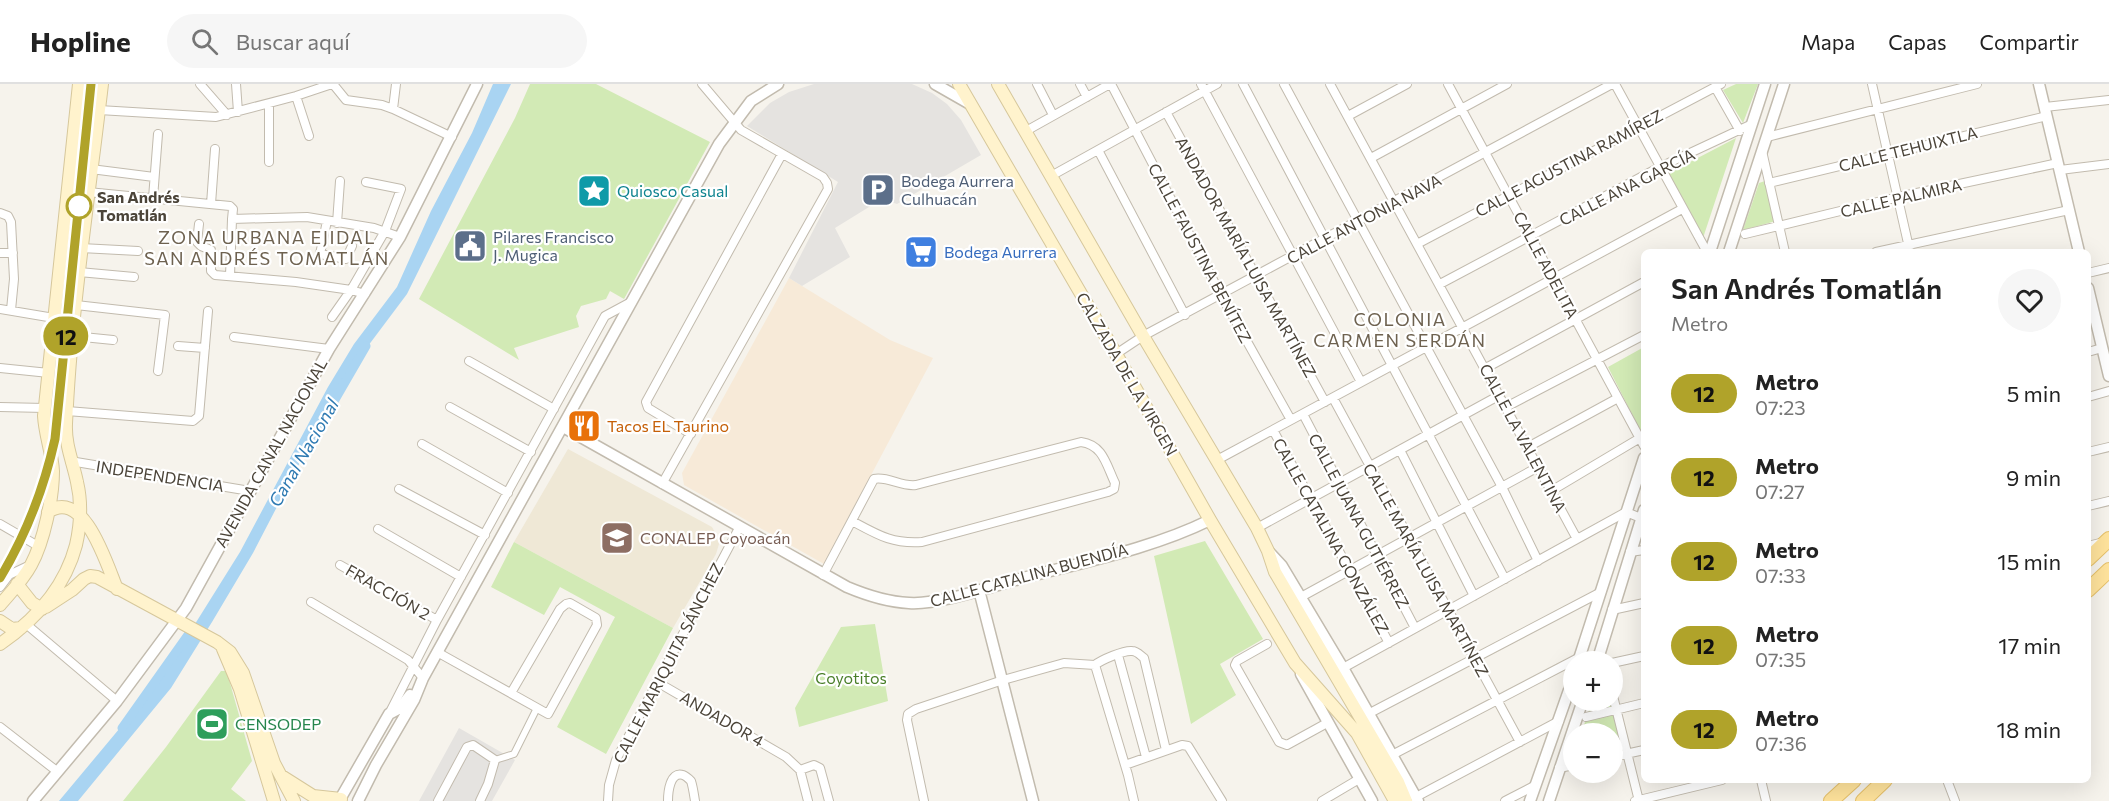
<!DOCTYPE html>
<html lang="es">
<meta charset="utf-8">
<style>
body{margin:0;font-family:Commissioner,sans-serif;background:#f6f6f6;color:#222;height:100vh;display:flex;flex-direction:column;font-size:22px;white-space:nowrap}
*{box-sizing:border-box;margin:0}
p{font-size:20px;color:#767676}
.icon{flex:none;width:33px;height:33px;fill:none;stroke:currentColor;stroke-width:2;stroke-linecap:round;stroke-linejoin:round}
.map{position:relative;flex:1;overflow:hidden}
.drawer{position:absolute;left:1641px;top:165px;width:450px;height:534px;display:flex;flex-direction:column;background:#fff;border-radius:9px;box-shadow:0 6px 24px #0002}
.drawer>*{flex:none}
.badge{padding:0 12px;border-radius:20px;font-size:21px;line-height:39px}
.controls{position:absolute;left:1563px;top:567px;display:grid;gap:12px}
.controls a{display:grid;place-items:center;width:60px;height:60px;border-radius:50%;background:#fff;box-shadow:0 6px 24px #0002;font-size:30px}
.map>.badge{position:absolute;translate:-50% -50%;box-shadow:0 0 0 3px #fff}
.round{display:grid;place-items:center;flex:none;width:63px;height:63px;border-radius:32px;background:#f6f6f6}
.summary{display:flex;align-items:center;justify-content:space-between;height:102px;padding:0 30px}
h1{font-size:28px;font-weight:600;line-height:45px}
ul{padding:0;list-style:none}
li{display:flex;align-items:center;gap:18px;height:84px;padding:0 30px}
li div{flex:1}
li b{display:block;font-size:22px}
li em{font-style:normal}
li .badge{min-width:66px;font-weight:700;text-align:center}
header{display:flex;align-items:center;gap:36px;box-sizing:border-box;height:84px;padding:0 30px;background:#fff;border-bottom:2px solid #e0e0e0}
header strong{font-size:28px}
nav{display:flex;gap:33px;margin-inline-start:auto;font-size:21px}
.search{width:420px;height:54px;background:#f6f6f6;display:flex;align-items:center;gap:15px;box-sizing:border-box;padding:0 21px;border-radius:33px;color:#767676;font-size:22px}
.map>svg:first-child{display:block}
.commercial{fill:#f7ead8}
.education{fill:#efe8d6}
.green{fill:#d2eab5}
.parking{fill:#e5e3e0}
.water{fill:#a9d4f2}
.lines{fill:none;stroke-linecap:round;stroke-linejoin:round}
.canal{stroke:#a9d4f2;stroke-width:9}
.pedestrian-casing{stroke:#c2bbae;stroke-width:8}
.minor-casing{stroke:#c2bbae;stroke-width:10}
.tertiary-casing{stroke:#c2bbae;stroke-width:13}
.secondary-casing{stroke:#d6c79b;stroke-width:14}
.primary-casing{stroke:#e6c16a;stroke-width:16}
.pedestrian{stroke:#fff;stroke-width:6}
.minor{stroke:#fff;stroke-width:8}
.tertiary{stroke:#fff;stroke-width:10}
.secondary{stroke:#fff3cd;stroke-width:12}
.primary{stroke:#ffe39c;stroke-width:14}
.rail-casing{stroke:#9a9a9a;stroke-width:5}
.rail{stroke:#fff;stroke-width:3;stroke-dasharray:9;stroke-linecap:butt}
.line-casing{stroke:#fff;stroke-width:14}
.line{stroke:#b0a32a;stroke-width:9}
.stop-dot{fill:#fff;stroke:#b0a32a;stroke-width:3}
.labels{text-anchor:middle;stroke-width:4.5;stroke-linejoin:round;paint-order:stroke}
.street-label{font-size:16px;fill:#4b4439;stroke:#fff}
.service-label{font-size:16px;fill:#4e5e75;stroke:#fff;text-anchor:start}
.culture-label{font-size:16px;fill:#0d838f;stroke:#fff;text-anchor:start}
.stop-label{font-size:16px;font-weight:bold;fill:#4b4439;stroke:#fff;text-anchor:start}
.shop-label{font-size:16px;fill:#366cbe;stroke:#fff;text-anchor:start}
.food-label{font-size:16px;fill:#c56008;stroke:#fff;text-anchor:start}
.education-label{font-size:16px;fill:#785e54;stroke:#fff;text-anchor:start}
.park-label{font-size:16px;fill:#4a7f2a;stroke:#fff}
.leisure-label{font-size:16px;fill:#27864d;stroke:#fff;text-anchor:start}
.neighbourhood-label{font-size:18px;letter-spacing:1.5px;fill:#6e6250;stroke:#fff}
.water-label{font-size:18px;font-style:italic;fill:#2e7ab2;stroke:#fff}
</style>
<header>
<strong>Hopline</strong>
<div class="search"><svg class="icon" aria-label="search" viewBox="0 0 24 24"><circle cx="10" cy="10" r="6"/><path d="M15 15l6 6"/></svg>Buscar aquí</div>
<nav><a>Mapa</a><a>Capas</a><a>Compartir</a></nav>
</header>
<div class="map">
<svg width="2109" height="717" viewBox="0 0 2109 717">
<rect width="100%" height="100%" fill="#f6f3ec"/>
<path class="commercial" d="M789 194 890 256 933 274 824 480 684 401 682 389Z"/>
<path class="education" d="M568 365 712 443 716 450 719 460 716 470 673 544 514 458Z"/>
<path class="green" d="M530 0H596L710 58 624 215 610 207 606 215 581 222 576 232 579 243 514 264 519 276 419 215 515 34Z
M1736 0H1758L1743 39 1723 6Z
M1736 54 1703 154 1667 90Z
M1765 97 1776 137 1743 146 1759 99Z
M1644 263V345L1642 350 1608 283Z
M1205 457 1263 555 1220 580 1236 611 1191 640 1154 472Z
M514 458 673 544 606 670 557 643 615 533 560 503 544 531 491 503Z
M875 540 888 617 799 643 795 624 841 543Z
M221 587H226L228 592 252 677 231 705 246 717H123L166 663Z
M1592 617H1610L1625 667 1613 670 1612 650H1581Z"/>
<path class="parking" d="M814 0H912L932 9 947 20 961 36 981 71 897 120 882 115 835 144 850 173 802 202 789 194 838 98 747 42 770 19 789 8Z
M459 644 515 676 492 717H419Z"/>
<path class="water" d="M493 0H511L407 210 356 278 336 309 253 469 212 538 171 604 78 717H59L160 596 240 468 328 303 354 260 397 203 431 127 472 49Z"/>
<g class="lines">
<path class="canal" d="M307 364 366 262
M122 644 190 548"/>
<defs>
<path id="pedestrian" d="M495 676 514 670 537 624"/>
<path id="minor" d="M200 0 227 31
M236 0 238 28
M333 0 346 16 382 21 393 25 452 53
M1037 0 1053 31
M1080 0 1087 13
M1111 0 1221 211 1291 336
M1201 0 1361 298
M1243 0 1505 495
M1284 0 1502 403 1538 477
M1330 0 1577 455
M1448 0 1644 362
M1615 0 1707 168
M1872 0 1910 168
M1715 3 1740 47
M296 12 309 52
M2045 23 2109 16
M393 25 396 0
M99 26 216 33 296 12 332 0
M1166 28 1325 318
M1348 32 1407 0
M1026 47 1110 0
M1767 53 1977 0
M1098 66 1185 231
M1762 67 1785 168
M1371 74 1507 0
M269 78V20
M91 85 154 93
M2060 86 2109 80
M1051 92 1217 0
M1769 99 2047 32
M88 108 230 122 233 125 232 135 307 133 374 144 400 153
M153 114 158 50
M211 120 215 65
M0 129 8 132 11 138 14 195 11 226
M327 137 320 170 346 175 352 162
M337 139 340 97
M199 140 197 158 201 162 211 166V187L215 191 296 198 351 206 365 210
M1745 150 1898 113 2058 79
M1417 160 1721 0
M81 164 138 167
M1876 168 2069 126
M0 169H13
M79 188 134 193
M2088 189 2109 184
M230 192 232 135
M1440 200 1660 83 1752 40
M76 221 165 231 158 287
M0 225 54 234
M332 233 351 206 385 147 401 105 366 98
M73 252 113 256
M234 253 329 265
M178 262 205 264
M2088 268 2102 264
M1116 270 1143 252 1612 0
M469 277 554 325
M0 284 49 289
M1486 284 1644 198
M2088 313 2109 307
M1333 314 1520 658
M0 323 45 324
M450 323 531 368
M1506 323 1644 251
M67 327 193 337 199 332 208 227
M1303 330 1415 544
M1273 346 1389 559
M691 350 648 324 646 318 782 70
M422 360 508 409
M1528 363 1618 314
M1400 366 1474 512
M2088 368 2109 363
M1217 376 1682 125
M70 377 250 407
M662 400 828 105 827 99 823 93 741 46 702 0
M399 405 485 451
M1551 407 1640 354
M2088 422 2109 417
M0 440 38 462
M1257 444 1500 311
M378 445 461 493
M2088 462 2104 458
M1630 468 1644 466
M340 481 437 536
M823 491 874 395C888 392 901 403 916 401L1081 358C1103 361 1106 380 1115 399L1114 405 1108 408 922 458C892 460 878 451 852 437
M0 503 9 491 30 481
M1301 513 1538 383
M311 518 408 576 423 594
M1612 526 1644 519
M26 540 117 617
M1267 560 1237 577 1235 581 1279 658 1287 661 1327 639
M437 568 548 630 597 541 596 534 570 519 566 520 560 525 511 609
M1118 571 1146 673
M1612 579 1644 572
M1095 581C1101 576 1124 566 1132 567 1137 567 1140 571 1144 574L1166 666
M1095 581 1128 691 1134 717
M1343 584 1626 428 1641 434
M657 598 786 673 800 686 808 717
M1612 608 1639 717
M389 630 437 536 605 232 631 218
M1368 630 1601 508
M1586 633 1644 619
M0 643 58 688
M1392 671 1580 573
M1612 673 1644 666
M1125 681 1182 661 1188 662 1222 717
M1559 684 1574 681
M800 686 814 681 820 684 829 717
M1761 696 1766 717
M1947 696 1955 717
M1416 713 1559 637
M438 717 467 663 473 661 495 676 488 700 480 717
M608 717 609 701 616 676 739 444
M668 717C668 708 670 687 683 691 686 692 689 695 691 697 693 703 694 711 695 717
M924 717 907 636 908 630 916 625 1003 596 1064 579 1095 581
M1322 717 1359 695
M1505 717 1534 702
M1635 717 1722 696"/>
<path id="tertiary" d="M935 0 970 20
M2039 0 2079 168
M1710 168 1765 0
M1729 168 1784 0
M2088 204 2109 292
M563 343 847 503C866 511 888 518 909 519 937 521 984 505 1012 497 1078 479 1149 466 1210 436
M1269 468 1282 482 1343 584 1418 717
M979 506 1033 717
M1578 578 1644 374
M1597 578 1644 426
M1301 590 1372 717
M33 717 117 617 186 524 329 265 400 153 477 0
M339 717 389 630 400 624 410 611
M358 717 376 681 414 616 423 594 719 60 751 17 778 0
M1530 717 1574 592
M1549 717 1583 616"/>
<path id="secondary" d="M959 0 1116 270 1210 436 1295 579 1357 649 1395 717
M998 0 1143 252 1257 444 1268 467 1275 488 1398 698 1406 717
M48 428C84 403 107 481 117 505
M17 500 32 519 42 525
M0 521C11 508 23 496 31 481 44 457 53 414 53 387 52 368 45 351 44 332L79 0
M46 523 72 506 84 495 90 492 97 493 217 558 230 568 243 589 274 679 294 717
M0 537 12 545 21 544
M0 560C35 536 65 503 76 461 81 439 82 419 77 398 73 378 65 361 66 340 71 226 89 113 102 0
M223 565 240 605 274 717
M283 693 313 712 341 715"/>
<path id="primary" d="M2088 475 2109 455
M2088 506 2109 486
M1831 717 1854 696
M1863 717 1885 696"/>
</defs>
<use href="#pedestrian" class="pedestrian-casing"/>
<use href="#minor" class="minor-casing"/>
<use href="#tertiary" class="tertiary-casing"/>
<use href="#secondary" class="secondary-casing"/>
<use href="#primary" class="primary-casing"/>
<use href="#pedestrian" class="pedestrian"/>
<use href="#minor" class="minor"/>
<use href="#tertiary" class="tertiary"/>
<use href="#secondary" class="secondary"/>
<use href="#primary" class="primary"/>
<defs>
<path id="rail" d="M0 494C58 400 60 315 70 209 77 139 84 70 92 0"/>
</defs>
<use href="#rail" class="rail-casing"/>
<use href="#rail" class="rail"/>
</g>
<g class="lines">
<defs>
<path id="line" d="M0 494C26 451 44 404 55 355L91 0"/>
</defs>
<use href="#line" class="line-casing"/>
<use href="#line" class="line"/>
</g>
<defs>
<symbol id="parking-square" viewBox="-11 -11 22 22"><rect x="-9" y="-9" width="18" height="18" rx="4" fill="#5c6f8a" stroke="#fff"/><path d="M-3.5-5.5H1a3.5 3.5 0 0 1 0 7H-1V5.5H-3.5ZM-1-3.4V-.6H.8a1.4 1.4 0 0 0 0-2.8Z" fill="#fff"/></symbol>
<symbol id="sight-square" viewBox="-11 -11 22 22"><rect x="-9" y="-9" width="18" height="18" rx="4" fill="#0f9aa8" stroke="#fff"/><path d="M0-6L1.8-2.2L6-1.7L2.9 1.2L3.7 5.4L0 3.3L-3.7 5.4L-2.9 1.2L-6-1.7L-1.8-2.2Z" fill="#fff"/></symbol>
<symbol id="civic-square" viewBox="-11 -11 22 22"><rect x="-9" y="-9" width="18" height="18" rx="4" fill="#5c6f8a" stroke="#fff"/><path d="M-.6-6.5H3V-4.5H.6V-3L4-1V1h2V6H-6V1h2V-1L-.6-3ZM-1.2 2.5V6h2.4V2.5Z" fill="#fff"/></symbol>
<symbol id="supermarket-square" viewBox="-11 -11 22 22"><rect x="-9" y="-9" width="18" height="18" rx="4" fill="#3f7fe0" stroke="#fff"/><path d="M-6-5.5h2.5l.6 2H6L4.5 2H-2.5L-4.4-4H-6ZM-1.5 3.2a1.3 1.3 0 1 0 .1 0ZM3 3.2a1.3 1.3 0 1 0 .1 0Z" fill="#fff"/></symbol>
<symbol id="restaurant-square" viewBox="-11 -11 22 22"><rect x="-9" y="-9" width="18" height="18" rx="4" fill="#e8710a" stroke="#fff"/><path d="M-5-6h1v4h1v-4h1v4h1v-4h1v5L-1.5 .5V6h-2V.5L-5-1ZM5-6V6H3V1.5H1.5Q1.5-4 5-6Z" fill="#fff"/></symbol>
<symbol id="school-square" viewBox="-11 -11 22 22"><rect x="-9" y="-9" width="18" height="18" rx="4" fill="#8d6e63" stroke="#fff"/><path d="M0-5L7-2L0 1L-7-2ZM-4 1L0 2.5L4 1V4Q0 6-4 4Z" fill="#fff"/></symbol>
<symbol id="stadium-square" viewBox="-11 -11 22 22"><rect x="-9" y="-9" width="18" height="18" rx="4" fill="#2e9e5b" stroke="#fff"/><path d="M0-5a6.5 5 0 1 0 0 10a6.5 5 0 1 0 0-10ZM-3.5-1.8h7v3.6h-7Z" fill="#fff"/></symbol>
</defs>
<g fill-rule="evenodd">
<use href="#parking-square" x="859" y="87" width="38" height="38"/>
<use href="#sight-square" x="575" y="88" width="38" height="38"/>
<use href="#civic-square" x="451" y="143" width="38" height="38"/>
<use href="#supermarket-square" x="902" y="149" width="38" height="38"/>
<use href="#restaurant-square" x="565" y="323" width="38" height="38"/>
<use href="#school-square" x="598" y="435" width="38" height="38"/>
<use href="#stadium-square" x="193" y="621" width="38" height="38"/>
</g>
<circle class="stop-dot" cx="79" cy="122" r="12"/>
<g class="labels">
<g class="street-label">
<text transform="translate(1908 65) rotate(-14)" y="6">CALLE TEHUIXTLA</text>
<text transform="translate(1569 79) rotate(-28)" y="6">CALLE AGUSTINA RAMÍREZ</text>
<text transform="translate(1627 103) rotate(-27)" y="6">CALLE ANA GARCÍA</text>
<text transform="translate(1901 114) rotate(-13)" y="6">CALLE PALMIRA</text>
<text transform="translate(1364 135) rotate(-28)" y="6">CALLE ANTONIA NAVA</text>
<text transform="translate(1200 169) rotate(62)" y="6">CALLE FAUSTINA BENÍTEZ</text>
<text transform="translate(1246 173) rotate(61)" y="6">ANDADOR MARÍA LUISA MARTÍNEZ</text>
<text transform="translate(1546 181) rotate(62)" y="6">CALLE ADELITA</text>
<text transform="translate(1127 290) rotate(60)" y="6">CALZADA DE LA VIRGEN</text>
<text transform="translate(1523 354) rotate(62)" y="6">CALLE LA VALENTINA</text>
<text transform="translate(271 369) rotate(-61)" y="6">AVENIDA CANAL NACIONAL</text>
<text transform="translate(160 392) rotate(9)" y="6">INDEPENDENCIA</text>
<text transform="translate(1359 437) rotate(62)" y="6">CALLE JUANA GUTIÉRREZ</text>
<text transform="translate(1331 452) rotate(61)" y="6">CALLE CATALINA GONZÁLEZ</text>
<text transform="translate(1426 486) rotate(61)" y="6">CALLE MARÍA LUISA MARTÍNEZ</text>
<text transform="translate(1029 491) rotate(-15)" y="6">CALLE CATALINA BUENDÍA</text>
<text transform="translate(388 508) rotate(30)" y="6">FRACCIÓN 2</text>
<text transform="translate(668 579) rotate(-63)" y="6">CALLE MARIQUITA SÁNCHEZ</text>
<text transform="translate(722 635) rotate(30)" y="6">ANDADOR 4</text>
</g>
<g class="service-label">
<text x="901" y="103">Bodega Aurrera<tspan x="901" dy="18">Culhuacán</tspan></text>
<text x="493" y="159">Pilares Francisco<tspan x="493" dy="18">J. Mugica</tspan></text>
</g>
<g class="culture-label">
<text x="617" y="113">Quiosco Casual</text>
</g>
<g class="stop-label">
<text x="97" y="119">San Andrés<tspan x="97" dy="18">Tomatlán</tspan></text>
</g>
<g class="shop-label">
<text x="944" y="174">Bodega Aurrera</text>
</g>
<g class="food-label">
<text x="607" y="348">Tacos EL Taurino</text>
</g>
<g class="education-label">
<text x="640" y="460">CONALEP Coyoacán</text>
</g>
<g class="park-label">
<text x="851" y="600">Coyotitos</text>
</g>
<g class="leisure-label">
<text x="235" y="646">CENSODEP</text>
</g>
<g class="neighbourhood-label">
<text x="267" y="160">ZONA URBANA EJIDAL<tspan x="267" dy="21">SAN ANDRÉS TOMATLÁN</tspan></text>
<text x="1400" y="242">COLONIA<tspan x="1400" dy="21">CARMEN SERDÁN</tspan></text>
</g>
<g class="water-label">
<text transform="translate(304 369) rotate(-60)" y="6">Canal Nacional</text>
</g>
</g>
</svg>
<div class="controls">
<a>+</a>
<a>−</a>
</div>
<b class="badge" style="left:66px;top:252px;background:#b0a32a;color:#111">12</b>
<section class="drawer">
<div class="summary"><div><h1>San Andrés Tomatlán</h1><p>Metro</p></div><a class="round"><svg class="icon" aria-label="heart" viewBox="0 0 24 24"><path d="M12 20l-8-8c-3-5 5-10 8-4 3-6 11-1 8 4z"/></svg></a></div>
<ul>
<li><span class="badge" style="background:#b0a32a;color:#111">12</span><div><b>Metro</b><p>07:23</p></div><em>5 min</em></li>
<li><span class="badge" style="background:#b0a32a;color:#111">12</span><div><b>Metro</b><p>07:27</p></div><em>9 min</em></li>
<li><span class="badge" style="background:#b0a32a;color:#111">12</span><div><b>Metro</b><p>07:33</p></div><em>15 min</em></li>
<li><span class="badge" style="background:#b0a32a;color:#111">12</span><div><b>Metro</b><p>07:35</p></div><em>17 min</em></li>
<li><span class="badge" style="background:#b0a32a;color:#111">12</span><div><b>Metro</b><p>07:36</p></div><em>18 min</em></li>
</ul>
</section>
</div>
